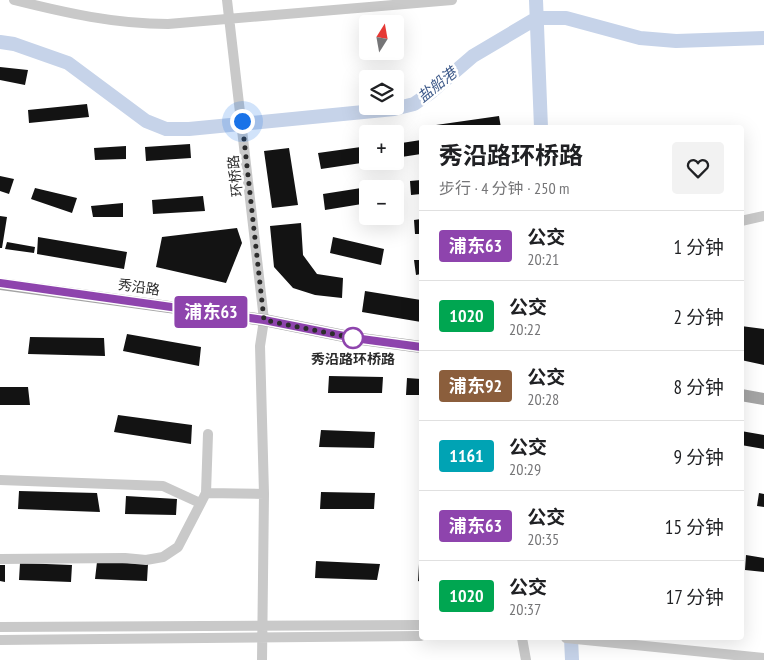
<!DOCTYPE html>
<html lang="zh">
<meta charset="utf-8">
<style>
body{margin:0;font-family:"PT Sans Narrow","Noto Sans SC",sans-serif;background:#f2f2f2;color:#202124;height:100vh;display:flex;flex-direction:column;font-size:19px;white-space:nowrap}
*{box-sizing:border-box;margin:0}
p{font-size:16px;color:#757577}
.icon{flex:none;width:28px;height:28px;fill:none;stroke:currentColor;stroke-width:2;stroke-linecap:round;stroke-linejoin:round}
.map{position:relative;flex:1;overflow:hidden}
.sheet{position:absolute;left:419px;top:125px;width:325px;height:515px;display:flex;flex-direction:column;background:#fff;border-radius:5px;box-shadow:0 5px 20px #0002}
.sheet>*{flex:none}
.badge{padding:0 10px;border-radius:4px;font-size:18px;line-height:32px}
.needle{width:32px;rotate:11deg}
.buttons{position:absolute;left:359px;top:15px;display:grid;gap:10px}
.buttons a{display:grid;place-items:center;width:45px;height:45px;border-radius:5px;background:#fff;box-shadow:0 5px 20px #0002;font-size:25px}
.you{position:absolute;width:25px;height:25px;margin:-12px;border:4px solid #fff;border-radius:50%;background:#1a73e8;box-shadow:0 0 0 8px #1a73e833}
.map>.badge{position:absolute;translate:-50% -50%;box-shadow:0 0 0 2px #fff}
.round{display:grid;place-items:center;flex:none;width:52px;height:52px;border-radius:5px;background:#f2f2f2}
.head{display:flex;align-items:center;justify-content:space-between;height:85px;padding:0 20px}
h1{font-size:24px;font-weight:700;line-height:38px}
ul{padding:0;list-style:none}
li{display:flex;align-items:center;gap:15px;height:70px;padding:0 20px;border-top:1px solid #e0e0e0}
li div{flex:1}
li b{display:block;font-size:19px}
li em{font-style:normal}
li .badge{min-width:55px;font-weight:700;text-align:center}
.map>svg:first-child{display:block}
.lines{fill:none;stroke-linecap:round;stroke-linejoin:round}
.river{stroke:#c6d3e9;stroke-width:14}
.building{fill:#131313}
.minor{stroke:#c9c9c9;stroke-width:10}
.major{stroke:#a4a4a4;stroke-width:12}
.line-casing{stroke:#fff;stroke-width:11}
.line{stroke:#8e44ad;stroke-width:8}
.walk{stroke:#2c2c2c;stroke-width:5;stroke-dasharray:0 9}
.stop-dot{fill:#fff;stroke:#8e44ad;stroke-width:2.5}
.labels{text-anchor:middle;stroke-width:5;stroke-linejoin:round;paint-order:stroke}
.street-label{font-size:14px;fill:#2c2c2c;stroke:#fff}
.stop-label{font-size:14px;font-weight:bold;fill:#2c2c2c;stroke:#fff}
.water-label{font-size:15px;font-style:italic;fill:#3e5a8a;stroke:#fff}
</style>
<div class="map">
<svg width="764" height="660" viewBox="0 0 764 660">
<rect width="100%" height="100%" fill="#fff"/>
<g class="lines">
<path class="river" d="M536 0 541 128
M0 42 14 44 68 63 146 121 166 129H189L394 109 414 104 430 93 473 56 537 18H566L640 38 676 41 764 38
M571 638 572 660"/>
</g>
<path class="building" d="M0 67 28 70 25 85 0 80Z
M87 104 89 117 29 123 28 110Z
M499 116 501 128H429V126Z
M421 140V154L395 158V144Z
M190 144 191 158 146 161 145 147Z
M126 146V159L95 160 94 148Z
M368 146V162L321 169 318 153Z
M289 148 298 205 272 208 264 151Z
M0 176 14 179 9 194 0 191Z
M421 180V194L411 195 410 181Z
M374 186V189H368V203L325 210 323 194Z
M35 188 77 198 72 213 31 199Z
M203 196 205 211 153 214 152 200Z
M123 203V217H93L91 206Z
M0 216 7 217 2 248H0Z
M421 219V234H415L414 220Z
M301 223 303 255 317 274 343 278 342 298 315 295 293 288 274 267 270 226Z
M237 228 242 243 226 283 156 267 162 237Z
M38 237 127 252 124 269 37 254Z
M333 237 384 249 381 265 330 253Z
M7 242 35 247 34 253 5 249Z
M414 260H421V274L416 275Z
M365 291 421 300V322L362 312Z
M741 326 764 329V365L741 360Z
M127 334 201 347 199 366 123 351Z
M30 337 104 338 105 356 28 354Z
M329 376 383 377 382 393H328Z
M407 378 421 379V395H406Z
M0 387H28L30 405H0Z
M118 415 192 425 191 444 114 432Z
M321 430 375 432 374 448 319 447Z
M741 431 764 435V449L741 445Z
M19 491 97 493 100 512 18 509Z
M321 492 375 493 374 509H320Z
M759 493 764 494V507L757 506Z
M126 496 177 499 176 515 125 514Z
M746 555 764 558V572L745 570Z
M316 561 380 564 377 580 315 578Z
M97 562 148 564 147 581 95 579Z
M20 563 72 565 71 582 19 580Z
M419 564H421V582L418 581Z
M0 565H5V582L0 581Z"/>
<g class="lines">
<path class="minor" d="M14 0C66 13 115 24 168 24L452 0
M227 0 264 320 260 346 264 494 262 660
M741 221 764 216
M0 480 163 486 200 503
M206 493 264 494
M0 559 125 558 146 560 163 557 178 547 206 493 208 434
M0 627 421 625
M522 638 526 660
M566 638 764 658
M0 640 421 636"/>
<path class="major" d="M0 284 264 320 354 338 421 347
M741 395 764 399"/>
</g>
<g class="lines">
<defs>
<path id="line" d="M0 283 264 320 354 338 421 347"/>
</defs>
<use href="#line" class="line-casing"/>
<use href="#line" class="line"/>
<path class="walk" d="M242 121 264 320 353 338"/>
</g>
<circle class="stop-dot" cx="353" cy="338" r="10"/>
<g class="labels">
<g class="street-label">
<text transform="translate(235 176) rotate(-96)" y="5">环桥路</text>
<text transform="translate(139 287) rotate(8)" y="5">秀沿路</text>
</g>
<g class="stop-label">
<text x="353" y="364">秀沿路环桥路</text>
</g>
<g class="water-label">
<text transform="translate(437 85) rotate(-39)" y="5">盐船港</text>
</g>
</g>
</svg>
<div class="buttons">
<a><svg class="needle" viewBox="-14 -14 28 28"><path d="M0-13l5 13h-10z" fill="#e53935"/><path d="M0 13l5-13h-10z" fill="#757577"/></svg></a>
<a><svg class="icon" aria-label="layers" viewBox="0 0 24 24"><path d="M12 4l9 5-9 5-9-5zM3 14l9 5 9-5"/></svg></a>
<a>+</a>
<a>−</a>
</div>
<div class="you" style="left:242px;top:121px"></div>
<b class="badge" style="left:211px;top:312px;background:#8e44ad;color:#fff">浦东63</b>
<section class="sheet">
<div class="head"><div><h1>秀沿路环桥路</h1><p>步行 · 4 分钟 · 250 m</p></div><a class="round"><svg class="icon" aria-label="heart" viewBox="0 0 24 24"><path d="M12 20l-8-8c-3-5 5-10 8-4 3-6 11-1 8 4z"/></svg></a></div>
<ul>
<li><span class="badge" style="background:#8e44ad;color:#fff">浦东63</span><div><b>公交</b><p>20:21</p></div><em>1 分钟</em></li>
<li><span class="badge" style="background:#00a651;color:#fff">1020</span><div><b>公交</b><p>20:22</p></div><em>2 分钟</em></li>
<li><span class="badge" style="background:#8b5e3c;color:#fff">浦东92</span><div><b>公交</b><p>20:28</p></div><em>8 分钟</em></li>
<li><span class="badge" style="background:#00a3b4;color:#fff">1161</span><div><b>公交</b><p>20:29</p></div><em>9 分钟</em></li>
<li><span class="badge" style="background:#8e44ad;color:#fff">浦东63</span><div><b>公交</b><p>20:35</p></div><em>15 分钟</em></li>
<li><span class="badge" style="background:#00a651;color:#fff">1020</span><div><b>公交</b><p>20:37</p></div><em>17 分钟</em></li>
</ul>
</section>
</div>
